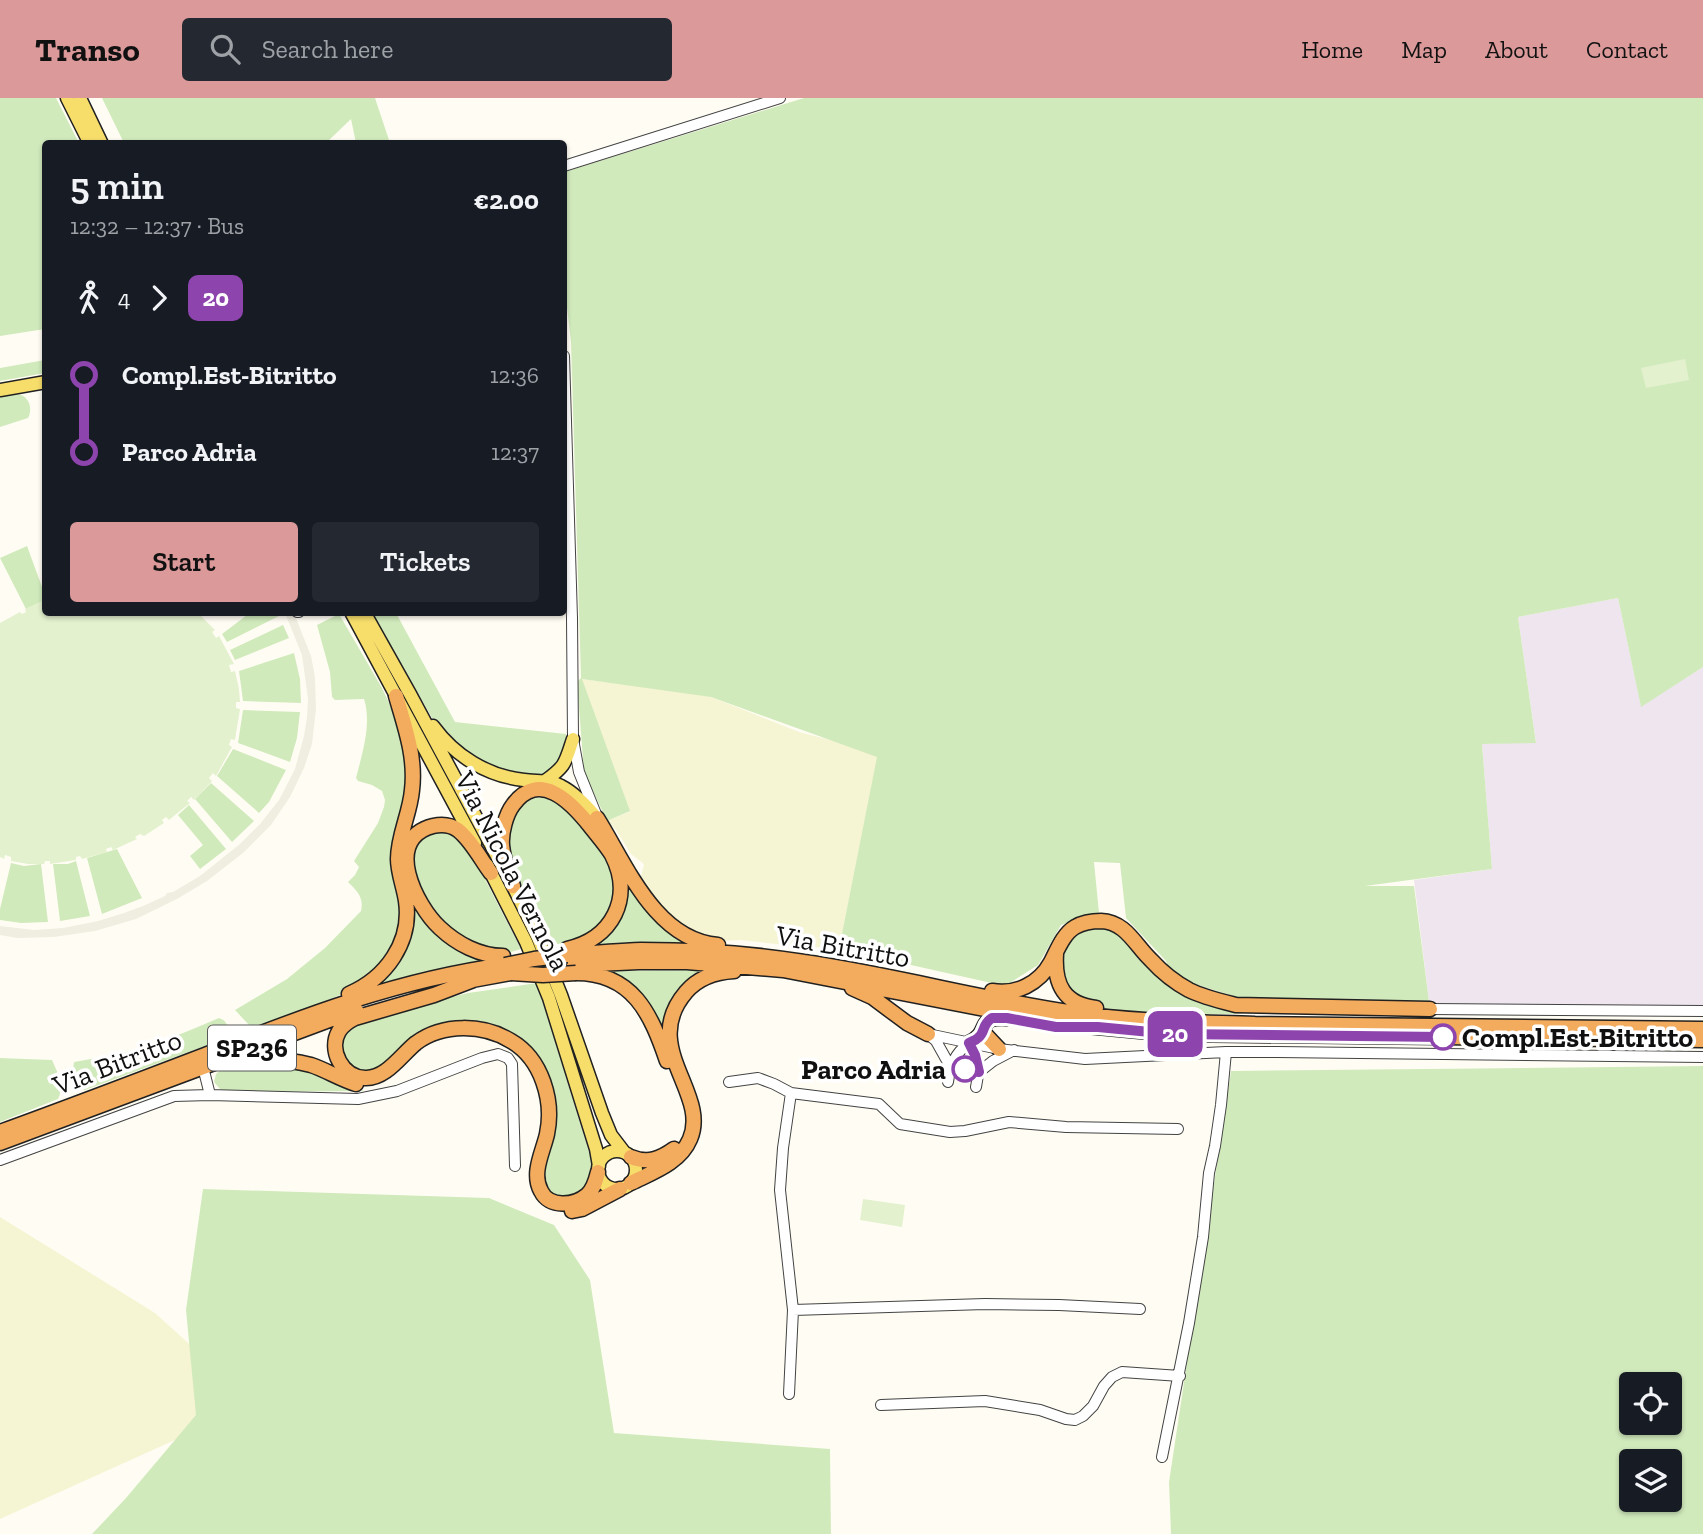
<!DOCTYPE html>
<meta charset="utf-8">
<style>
body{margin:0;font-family:"Zilla Slab",serif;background:#242831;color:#f1f3f6;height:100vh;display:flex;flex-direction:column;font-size:26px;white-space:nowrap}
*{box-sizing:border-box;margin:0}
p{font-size:23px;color:#9ea1a6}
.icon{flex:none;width:38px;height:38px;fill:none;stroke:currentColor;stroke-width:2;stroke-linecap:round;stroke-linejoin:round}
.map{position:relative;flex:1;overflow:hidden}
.details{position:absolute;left:42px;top:42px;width:525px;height:476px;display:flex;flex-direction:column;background:#171b24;border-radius:7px;box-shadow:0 2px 5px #0004}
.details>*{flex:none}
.badge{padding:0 14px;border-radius:10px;font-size:24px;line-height:46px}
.controls{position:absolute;left:1619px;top:1274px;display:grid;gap:14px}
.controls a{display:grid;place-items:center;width:63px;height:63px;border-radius:7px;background:#171b24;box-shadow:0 2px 5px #0004;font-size:35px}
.map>.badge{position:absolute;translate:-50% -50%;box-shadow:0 0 0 4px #fff}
.legs{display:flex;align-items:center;gap:10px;height:77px;padding:0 28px;font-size:23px}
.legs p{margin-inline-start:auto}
.overview{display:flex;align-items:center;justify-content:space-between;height:119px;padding:0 28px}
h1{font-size:38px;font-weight:600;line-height:52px}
.primary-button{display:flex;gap:14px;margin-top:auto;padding:14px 28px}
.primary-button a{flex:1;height:80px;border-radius:7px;background:#db9999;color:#111;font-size:28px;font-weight:600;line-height:80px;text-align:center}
.primary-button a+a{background:#242831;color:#f1f3f6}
ul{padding:0 28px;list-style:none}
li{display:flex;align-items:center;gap:24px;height:77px;font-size:26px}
li i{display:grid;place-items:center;width:10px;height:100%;margin:0 9px;background:currentColor}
li i::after{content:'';width:18px;height:18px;margin:-9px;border:5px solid;border-radius:50%;background:#171b24}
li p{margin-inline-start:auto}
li:first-child i{background:linear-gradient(#0000 50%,currentColor 0)}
li:last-child i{background:linear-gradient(currentColor 50%,#0000 0)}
header{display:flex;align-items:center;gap:42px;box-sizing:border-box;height:98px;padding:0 35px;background:#db9999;color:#111}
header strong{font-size:33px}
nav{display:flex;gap:38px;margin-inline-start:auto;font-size:24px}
.search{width:490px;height:63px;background:#242831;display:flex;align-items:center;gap:18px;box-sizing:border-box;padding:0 24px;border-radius:7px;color:#9ea1a6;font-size:26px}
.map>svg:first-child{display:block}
.industrial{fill:#eee5ee}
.farmland{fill:#f5f4d3}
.green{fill:#d1eabc;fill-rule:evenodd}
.pitch{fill:#e3f1ce}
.plaza{fill:#f0ede1}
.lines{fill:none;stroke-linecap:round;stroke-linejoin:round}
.minor-casing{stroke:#434343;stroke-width:12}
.major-casing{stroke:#212121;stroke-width:15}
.highway-casing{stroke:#212121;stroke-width:17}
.minor{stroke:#fff;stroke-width:10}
.major{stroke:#f7de6b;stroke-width:12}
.highway{stroke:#f3ab5d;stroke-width:14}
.highway-bridge-casing{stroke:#212121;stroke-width:17;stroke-linecap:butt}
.highway-bridge{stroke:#f3ab5d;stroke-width:14}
.line-1-casing{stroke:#fff;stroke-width:16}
.line-1{stroke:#8e44ad;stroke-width:10}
.stop-1-dot{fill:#fff;stroke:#8e44ad;stroke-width:3.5}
.labels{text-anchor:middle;stroke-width:7;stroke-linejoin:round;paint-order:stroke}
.shield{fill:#fff;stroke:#585858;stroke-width:2}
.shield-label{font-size:26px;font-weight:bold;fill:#101010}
.street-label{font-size:28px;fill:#101010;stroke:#fff}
.stop-label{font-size:28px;font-weight:bold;fill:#101010;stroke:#fff;text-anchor:start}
</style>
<header>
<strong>Transo</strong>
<div class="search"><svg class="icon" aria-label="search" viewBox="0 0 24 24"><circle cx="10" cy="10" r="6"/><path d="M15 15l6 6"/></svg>Search here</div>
<nav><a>Home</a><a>Map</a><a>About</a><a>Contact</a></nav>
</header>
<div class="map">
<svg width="1703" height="1436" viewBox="0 0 1703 1436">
<rect width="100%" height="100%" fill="#fffdf3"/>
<path class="industrial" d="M1618 500 1641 608 1703 569V913L1430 911 1414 782 1492 771 1482 646 1536 644 1518 519Z"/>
<path class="farmland" d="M581 581 697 595 711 599 799 634 857 649 878 659 839 851 786 847 740 842 721 843 699 836 672 822 640 783 644 766 631 756 616 732 607 723 629 714Z
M0 1119 155 1215 196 1252 197 1332 0 1421Z"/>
<path class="green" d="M0 0H56L79 45 46 46 45 231 0 238Z
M102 0H375L390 45H356L351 21 326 45H124Z
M804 0H1703V569L1641 609 1618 500 1518 519 1536 645 1482 646 1492 771 1365 788H1414L1429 903 1240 900 1188 884 1170 875 1166 863 1126 820 1120 765 1094 764 1099 815 1061 827 1038 867 1005 888 839 851 877 659 711 599 582 581 630 713 607 723 584 674 577 584 581 580 571 244 564 183V74Z
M45 262V275L0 283V270Z
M10 297C14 297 18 296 21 297 31 301 32 313 28 320L0 329V299Z
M27 448 45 497V502L26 511 0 460Z
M251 514 277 515 279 518 227 544 222 536Z
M372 515H396L455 624 566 636V651L562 663 547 676 539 678 505 676 474 663 435 625Z
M339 516 382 590 395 618 401 642 405 644 406 670 398 851 352 892 261 930 249 927 235 912 287 881 325 850 361 813C364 799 357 793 348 784L355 777 359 769 354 763 378 725 384 709 385 702 382 693 372 687 358 683 356 680C362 656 372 626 364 601L335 602 332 599 330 574 317 527Z
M283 527 289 540 235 562 230 552Z
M294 555 300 581 301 605 243 603 239 573Z
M243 612 300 614 297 640 290 664 238 645Z
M233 651 286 672 269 704 259 715 217 678Z
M211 685 254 723 232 744 195 701Z
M543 699 564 705 592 736 614 773 617 803 593 836 568 846 559 847 553 842 511 769 507 746 514 711 532 701Z
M189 707 226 751 200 771 190 758 203 747 178 717Z
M439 733 450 734 470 752 521 851 497 858 443 833 412 782 413 745Z
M117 751 142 800 102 816 87 760Z
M76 763 90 818 60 823 53 766H68Z
M11 765 24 768 41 766 48 824 21 825 0 822V811Z
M625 782 691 846 589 848 604 837Z
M412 807 422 818 484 861 467 866 374 888Z
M1096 829 1111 833 1126 842 1142 865 1158 880 1182 897 1209 907 1244 916H1191L1109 912 1085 909 1060 888 1063 842 1076 835Z
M697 872 699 874 700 878 666 940 605 873Z
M537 885 592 1064 593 1072 590 1087 572 1100H554L542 1086 553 1020 524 950 454 927 386 968 358 976 339 957 343 932 367 920 468 895Z
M219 920C226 922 228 927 229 934L226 939 213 945 85 992 82 991C74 983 72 974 74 964 89 961 104 959 118 956 153 948 186 934 219 920Z
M0 960 52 962C58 976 65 987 58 1001L0 1024Z
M258 965 294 967 364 993 233 994 220 991 214 984 216 976 219 973Z
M1703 968V1436H1171L1169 1384 1231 973ZM1631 1286H1670V1325H1631ZM1631 1363H1670V1402H1631Z
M203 1091 489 1100 554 1127 590 1182 614 1335 830 1351 831 1436H92L126 1400 196 1317 186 1212Z"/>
<path class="pitch" d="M1685 261 1689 282 1646 290 1641 270Z
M45 502 46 514 198 515 215 532 212 534 216 540 219 538 234 566 229 567 231 574 235 573 239 591 240 604H236V610L240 611 235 642 231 641 229 647 232 649 216 678 213 675 209 680 212 683 194 702 191 699 187 703 190 705 169 722 166 719 162 722 164 725 144 738 140 736 135 739 137 741 113 752 111 749 106 751 107 754 82 761 80 758 76 759V762L50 766V763H45L44 766H28L11 763V759L5 757 4 761 0 759V525L20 514 22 516 26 514 25 511Z
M863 1101 905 1107 902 1129 860 1122Z"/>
<path class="plaza" d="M285 515H294L311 558 315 579 316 611 312 646 304 670 290 699 271 727 243 755 207 783 177 801 136 821 95 833 54 839 17 840 0 837V828L34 832 63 830 98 823 124 815 143 808 165 798 167 795 173 794 200 778 240 746 260 726 279 702 295 671 304 638 307 619 308 601 302 557Z"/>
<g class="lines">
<defs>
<path id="minor" d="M564 68 780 0
M564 258 572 520 573 641 579 674 596 716
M297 514H299
M1430 911 1703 913
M928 936 999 951 1085 961 1226 954H1277L1703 959
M929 937 936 943 950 968
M969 945C978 961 980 971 976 989
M950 968 979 974
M203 969 210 997
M979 974 993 963 1014 952
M729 984 758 980 774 986 791 995 783 1050 780 1092 793 1212 985 1206 1059 1207 1140 1211
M948 984C950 968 955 955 969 945
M791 995 879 1006 900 1026 950 1034 965 1033 1009 1024 1066 1029 1178 1031
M0 1062 174 998 210 997 358 1001 397 993 482 960 498 956 508 960 512 966 515 1068
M789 1296 793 1212
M881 1307 985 1303 1040 1312 1066 1321 1075 1322 1083 1318 1093 1308 1104 1288 1112 1279 1122 1274 1180 1278
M1162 1359 1189 1225 1203 1139 1209 1075 1215 1048 1221 1007 1226 954"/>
<path id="major" d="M67 0 90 46
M80 0 102 46
M0 292 46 284
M351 514 475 745
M364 514 410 596 513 788 538 840 561 897 602 1015 611 1037 624 1054
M433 628C455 658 487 678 524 682 537 684 549 681 561 688 575 695 587 708 597 720
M545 683C566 668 565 665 573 641
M487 767 526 844 549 900 596 1051 599 1068
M598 1072a19 19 0 1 1 38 0a19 19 0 1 1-38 0Z"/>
<path id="highway" d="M597 720C626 766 655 842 718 847
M491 775C481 762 472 743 458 732 451 727 442 726 433 728 382 741 416 808 440 830 457 846 480 858 503 858
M513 788C509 775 503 761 502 747 501 735 506 716 513 707 539 671 571 704 590 728 597 737 606 747 612 757 634 800 612 841 567 851
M1056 856C1054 887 1064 906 1096 910
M567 857C591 855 616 853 641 852 696 852 750 855 804 864 895 877 984 902 1075 915 1134 924 1195 924 1255 926L1703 931
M574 867 639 864H687L783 872 1052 924 1076 927 1171 936 1703 942
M576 875C633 875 651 916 667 963
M476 881 434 897 355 920C349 923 343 927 339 933 328 952 342 979 365 980 386 981 401 957 416 945 443 925 483 926 511 943 542 961 554 1003 547 1036 543 1054 531 1075 541 1093 549 1110 574 1108 587 1097 594 1091 596 1082 598 1074
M467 883 511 875
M852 890 872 899 907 925 928 936
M992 893C1016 897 1039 886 1051 864 1057 853 1063 836 1075 829 1082 825 1093 823 1101 823 1126 824 1135 847 1151 862 1161 873 1176 885 1189 892 1203 899 1220 903 1236 907L1430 911
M349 896C386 880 412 844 406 803 404 789 398 775 398 761 398 737 410 716 412 692 416 659 405 629 396 598
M983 934 999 951
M969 945C993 934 974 918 1007 920
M218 963C250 961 280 959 311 967 326 972 340 981 356 986
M0 1034C69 1009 137 983 205 957 303 918 400 881 505 867
M0 1045 356 912
M631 1059C648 1066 660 1061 674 1051
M631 1085C653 1074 680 1065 690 1041 710 995 639 949 686 894 698 880 716 874 734 873
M572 1113 582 1111 620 1091"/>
</defs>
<use href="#minor" class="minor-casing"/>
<use href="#major" class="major-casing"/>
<use href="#highway" class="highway-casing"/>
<use href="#minor" class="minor"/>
<use href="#major" class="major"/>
<use href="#highway" class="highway"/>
<defs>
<path id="highway-bridge" d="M505 867 534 861 567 857
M511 875 543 877 576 875"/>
</defs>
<use href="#highway-bridge" class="highway-bridge-casing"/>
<use href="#highway-bridge" class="highway-bridge"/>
</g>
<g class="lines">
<defs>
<path id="line-1" d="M965 971 979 974 975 957 969 945C972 943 975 943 978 940 986 934 981 927 992 920H1007L1056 929H1098L1171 936 1443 939"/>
</defs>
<use href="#line-1" class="line-1-casing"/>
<use href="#line-1" class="line-1"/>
</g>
<g class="stop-1-dot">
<circle cx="1443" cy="939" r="12"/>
<circle cx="965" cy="971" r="12"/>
</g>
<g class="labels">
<rect class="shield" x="208" y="927.5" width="88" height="45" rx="5"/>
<g class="shield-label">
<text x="252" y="959">SP236</text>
</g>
<g class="street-label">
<text transform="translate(513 773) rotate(63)" y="10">Via Nicola Vernola</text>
<text transform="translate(843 848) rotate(10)" y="10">Via Bitritto</text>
<text transform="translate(117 964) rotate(-21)" y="10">Via Bitritto</text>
</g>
<g class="stop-label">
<text x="1462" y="949">Compl.Est-Bitritto</text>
<text x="946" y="981" text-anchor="end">Parco Adria</text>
</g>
</g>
</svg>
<div class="controls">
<a><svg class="icon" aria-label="locate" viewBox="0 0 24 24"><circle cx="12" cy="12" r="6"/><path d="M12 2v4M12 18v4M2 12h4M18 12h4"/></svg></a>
<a><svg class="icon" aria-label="layers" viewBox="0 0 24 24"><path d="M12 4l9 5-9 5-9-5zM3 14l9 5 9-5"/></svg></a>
</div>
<b class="badge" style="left:1175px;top:936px;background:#8e44ad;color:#fff">20</b>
<section class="details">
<div class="overview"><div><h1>5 min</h1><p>12:32 – 12:37 · Bus</p></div><b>€2.00</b></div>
<div class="legs"><svg class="icon" aria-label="walk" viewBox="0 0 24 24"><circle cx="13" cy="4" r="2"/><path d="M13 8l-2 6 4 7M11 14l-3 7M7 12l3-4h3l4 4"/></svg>4<svg class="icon" aria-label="forward" viewBox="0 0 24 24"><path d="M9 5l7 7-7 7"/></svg><b class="badge" style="background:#8e44ad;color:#fff">20</b></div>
<ul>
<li><i style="color:#8e44ad"></i><b>Compl.Est-Bitritto</b><p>12:36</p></li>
<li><i style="color:#8e44ad"></i><b>Parco Adria</b><p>12:37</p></li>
</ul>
<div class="primary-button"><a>Start</a><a>Tickets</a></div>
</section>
</div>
